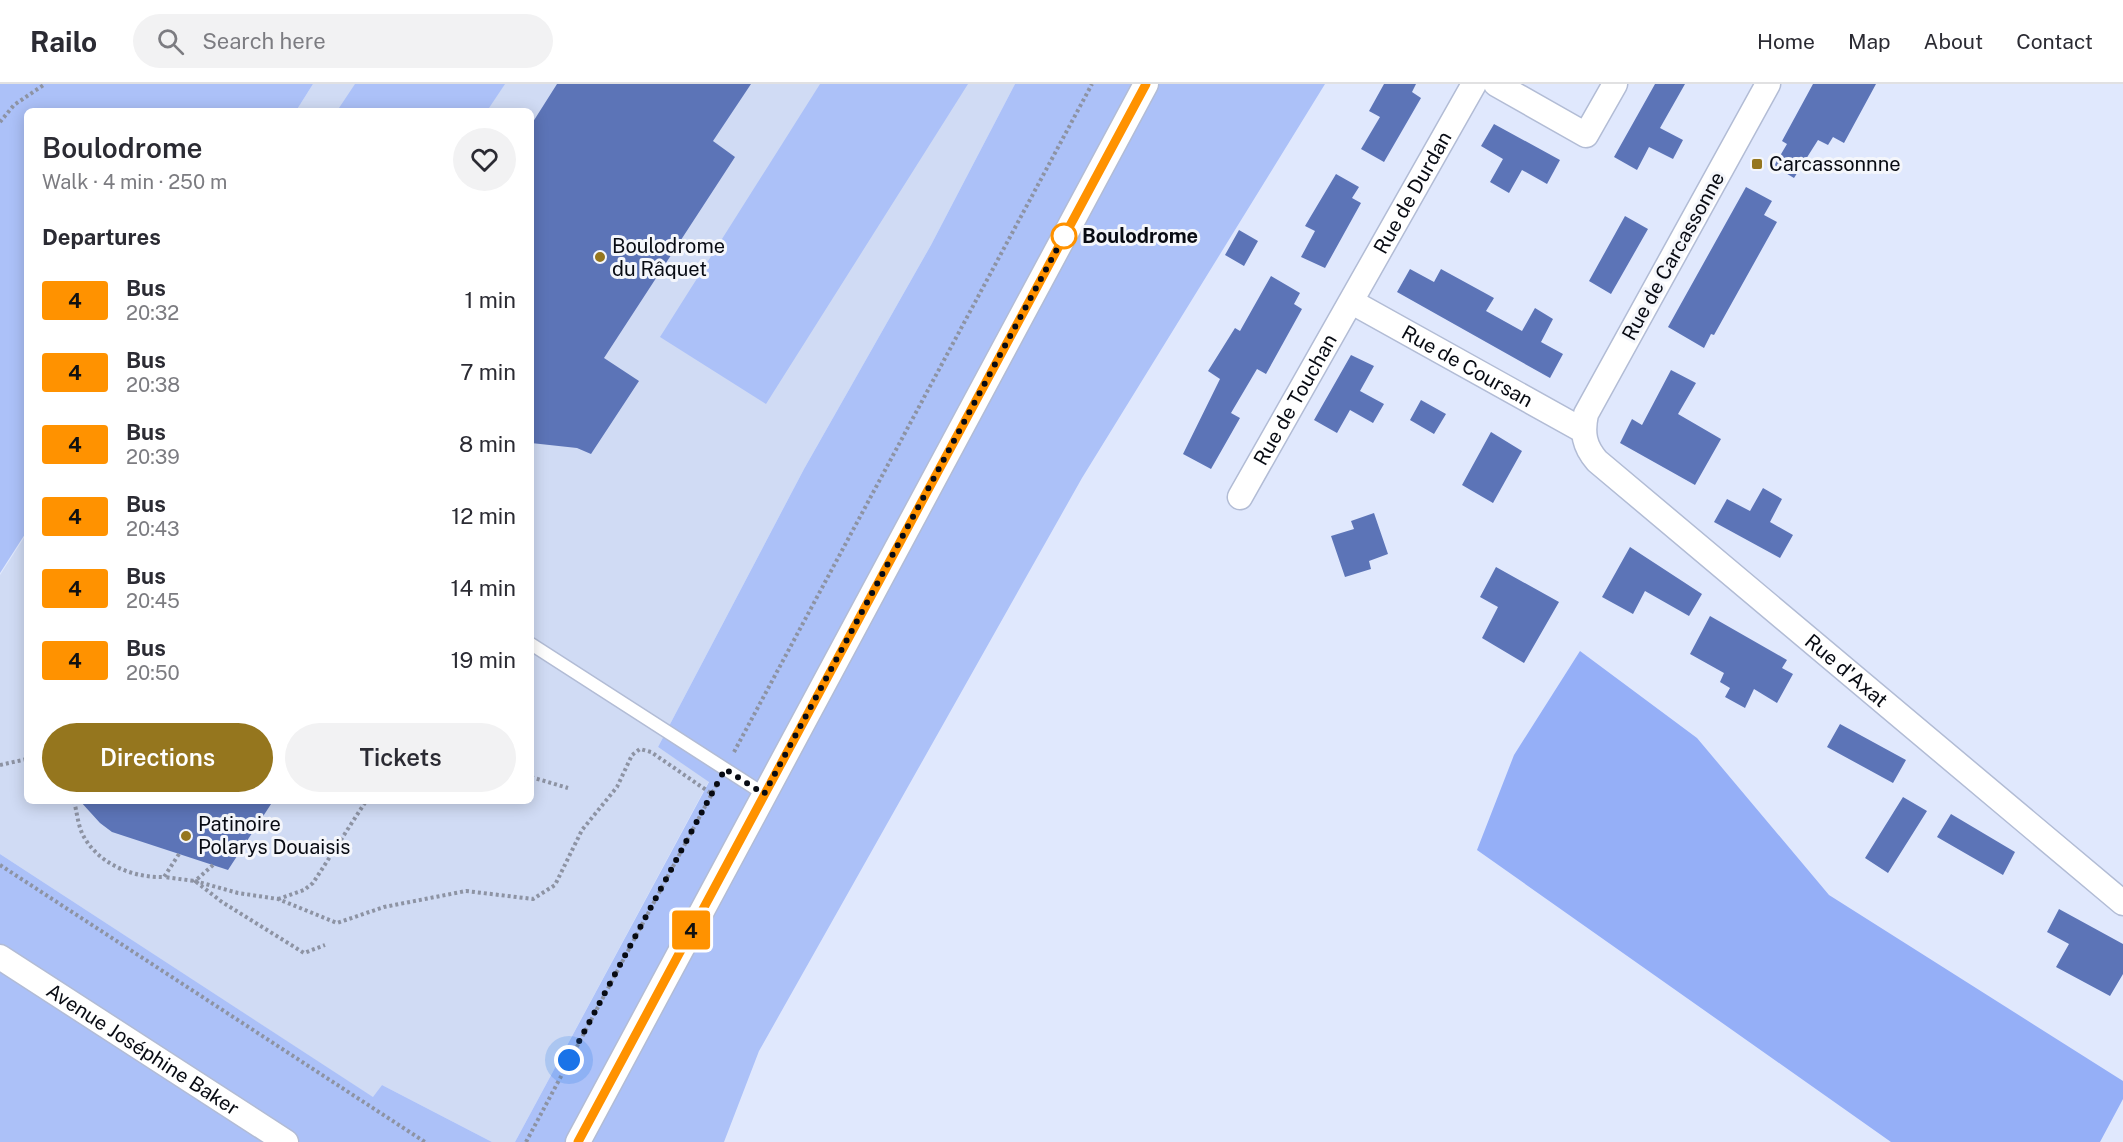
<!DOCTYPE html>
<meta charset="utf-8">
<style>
body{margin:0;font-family:"Public Sans",sans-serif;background:#f2f2f3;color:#2b2b33;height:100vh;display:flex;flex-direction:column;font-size:22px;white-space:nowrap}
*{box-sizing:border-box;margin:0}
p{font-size:20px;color:#7c7c81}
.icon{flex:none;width:33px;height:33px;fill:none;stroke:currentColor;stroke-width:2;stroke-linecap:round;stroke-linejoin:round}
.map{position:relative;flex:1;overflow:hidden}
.drawer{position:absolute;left:24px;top:24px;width:510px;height:696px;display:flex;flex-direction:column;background:#fff;border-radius:9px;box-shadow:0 3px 15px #0003}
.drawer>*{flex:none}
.badge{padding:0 12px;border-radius:4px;font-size:21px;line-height:39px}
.you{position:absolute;width:30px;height:30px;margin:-15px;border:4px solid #fff;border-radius:50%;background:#1a73e8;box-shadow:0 0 0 9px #1a73e833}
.map>.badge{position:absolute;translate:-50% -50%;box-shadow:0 0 0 3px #fff}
h2{padding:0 18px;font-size:22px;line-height:54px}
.round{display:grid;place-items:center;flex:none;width:63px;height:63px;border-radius:32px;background:#f2f2f3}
.headline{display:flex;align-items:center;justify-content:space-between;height:102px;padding:0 18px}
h1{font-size:28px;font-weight:600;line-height:45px}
.action{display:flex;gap:12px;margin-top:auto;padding:12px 18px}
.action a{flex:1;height:69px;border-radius:36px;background:#95761e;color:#fff;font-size:24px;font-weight:600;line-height:69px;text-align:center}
.action a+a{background:#f2f2f3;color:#2b2b33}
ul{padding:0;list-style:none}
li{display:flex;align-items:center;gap:18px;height:72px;padding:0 18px}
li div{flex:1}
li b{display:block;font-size:22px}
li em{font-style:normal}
li .badge{min-width:66px;font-weight:700;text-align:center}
header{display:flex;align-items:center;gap:36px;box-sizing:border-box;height:84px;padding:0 30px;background:#fff;border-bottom:2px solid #e1e1e2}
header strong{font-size:28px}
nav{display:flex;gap:33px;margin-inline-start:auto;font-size:21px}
.search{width:420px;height:54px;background:#f2f2f3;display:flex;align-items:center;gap:15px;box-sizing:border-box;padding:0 21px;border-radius:33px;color:#7c7c81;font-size:22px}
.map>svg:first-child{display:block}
.built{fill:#d0dbf4}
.green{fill:#acc1f8}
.forest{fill:#95aff7}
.building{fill:#5c74b7}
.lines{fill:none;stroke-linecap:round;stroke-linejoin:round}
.service-casing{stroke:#b2bcd5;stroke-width:15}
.minor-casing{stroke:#b2bcd5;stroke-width:27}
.path{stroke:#8d93a3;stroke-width:4;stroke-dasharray:3 3;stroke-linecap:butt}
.service{stroke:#fff;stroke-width:12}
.minor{stroke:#fff;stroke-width:24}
.line-casing{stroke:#fff;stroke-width:14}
.line{stroke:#ff9200;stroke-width:9}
.walk{stroke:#080b13;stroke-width:6;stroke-dasharray:0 10.8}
.poi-dot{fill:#95761e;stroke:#f4f6fb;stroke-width:2}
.stop-dot{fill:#fff;stroke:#ff9200;stroke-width:3}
.labels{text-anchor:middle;stroke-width:6;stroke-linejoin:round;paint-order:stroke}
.poi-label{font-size:20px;fill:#080b13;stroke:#f4f6fb;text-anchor:start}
.street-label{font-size:20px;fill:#080b13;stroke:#f4f6fb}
.stop-label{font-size:20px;font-weight:bold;fill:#080b13;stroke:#f4f6fb;text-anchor:start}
</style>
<header>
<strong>Railo</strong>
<div class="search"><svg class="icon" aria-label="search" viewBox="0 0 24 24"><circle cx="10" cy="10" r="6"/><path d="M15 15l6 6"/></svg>Search here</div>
<nav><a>Home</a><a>Map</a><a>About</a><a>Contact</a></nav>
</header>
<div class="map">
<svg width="2123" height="1058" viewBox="0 0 2123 1058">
<rect width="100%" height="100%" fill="#e0e8fd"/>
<path class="built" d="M313 0H1015L931 161 804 385 658 663 709 697 515 1058H492L382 1001 374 1014 0 770V491L27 449V717H531V27H296Z"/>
<path class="green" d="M0 0H313L296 27H27V447L0 489Z
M355 0H505L487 27H337Z
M820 0H968L766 320 660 253Z
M1015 0H1325L1082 394 759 967 724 1058H515L709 698 658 663 804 385 931 161Z
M0 770 373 1013 382 1001 492 1058H0Z"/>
<path class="forest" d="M1580 567 1697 654 1829 811 2123 997V1015L2100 1058H1891L1477 766 1514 671Z"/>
<path class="building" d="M557 0H751L713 57 735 73 604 274 639 297 591 370 577 364 531 359V41Z
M1384 0H1416L1412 8 1421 14 1384 78 1361 65 1380 33 1369 27Z
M1655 0H1685L1660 44 1683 56 1673 75 1649 63 1637 86 1614 73Z
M1813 0H1876L1844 59 1833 53 1828 61 1818 56 1794 94 1774 82 1787 60 1782 57Z
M1494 40 1560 76 1547 100 1522 86 1509 109 1490 98 1503 75 1481 62Z
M1336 90 1359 103 1352 114 1361 119 1325 184 1301 173 1315 147 1305 142Z
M1746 103 1772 117 1764 131 1777 138 1714 251 1711 250 1704 264 1668 243Z
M1625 132 1648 145 1611 210 1589 197Z
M1239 146 1258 157 1244 182 1225 171Z
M1410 185 1434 198 1441 185 1494 214 1486 227 1522 247 1535 224 1553 235 1541 258 1563 270 1550 294 1397 208Z
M1271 192 1300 209 1294 220 1302 225 1266 290 1257 285 1231 329 1240 334 1211 385 1183 370 1220 295 1208 287 1235 244 1240 247Z
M1351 271 1374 282 1360 307 1384 320 1373 339 1350 326 1337 349 1314 336Z
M1671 286 1696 299 1678 330 1721 355 1695 401 1620 359 1632 335 1642 341Z
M1421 316 1446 330 1434 350 1410 336Z
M1491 348 1522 367 1493 419 1462 401Z
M1763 404 1782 415 1770 438 1793 451 1780 474 1714 438 1727 415 1750 427Z
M1374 429 1388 470 1369 477 1371 485 1345 493 1331 452 1354 445 1351 437Z
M1630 463 1702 510 1689 532 1645 507 1633 530 1602 513Z
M1496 483 1559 518 1524 579 1482 554 1498 523 1480 513Z
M1710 532 1787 576 1782 584 1793 590 1777 619 1754 605 1745 624 1725 613 1730 604 1720 598 1724 589 1690 570Z
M1840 640 1906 676 1893 699 1827 663Z
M1903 713 1927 727 1888 789 1865 774Z
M80 717H273L228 786 112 748 100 739Z
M1951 730 2015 768 2003 791 1937 753Z
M2059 825 2123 860V890L2110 912 2056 883 2069 860 2047 848Z"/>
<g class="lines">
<defs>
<path id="service" d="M531 560 764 710"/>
<g id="minor">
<path d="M1496 0 1586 51 1615 0"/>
<path id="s1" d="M1768 0 1586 330C1582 349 1584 362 1597 377L2123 819"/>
<path id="s2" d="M1352 218 1582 346"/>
<path id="s3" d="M1240 413 1474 0"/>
<path id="s4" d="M0 873 286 1058"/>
<path d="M578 1058 1146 0"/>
</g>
</defs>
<use href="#service" class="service-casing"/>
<use href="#minor" class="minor-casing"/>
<path class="path" d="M0 38 14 21 45 0
M734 668 1092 0
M0 681 27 675
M531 693 568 704
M74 717C77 728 78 743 84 753 100 781 134 794 164 793
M179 770 164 793 195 797 222 818 304 869 325 861
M0 781 425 1058
M213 781 195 797 238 809 278 815 337 839 384 823 466 807 533 815 555 801 582 746 617 703 632 671 640 665 651 668 712 710
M278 815 304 806 313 799 366 717
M526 1058 716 702"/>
<use href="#service" class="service"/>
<use href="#minor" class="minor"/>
</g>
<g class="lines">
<defs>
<path id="line" d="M578 1058 1146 0"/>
</defs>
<use href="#line" class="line-casing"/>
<use href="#line" class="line"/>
<path class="walk" d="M569 976 725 685 764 710 1064 152"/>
</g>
<g class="poi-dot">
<rect x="1751" y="74" width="12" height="12" rx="3"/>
<circle cx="600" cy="173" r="6"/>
<circle cx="186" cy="752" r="6"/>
</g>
<circle class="stop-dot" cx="1064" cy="152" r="12"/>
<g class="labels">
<g class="poi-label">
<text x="1769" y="87">Carcassonnne</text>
<text x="612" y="169">Boulodrome<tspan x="612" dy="23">du Râquet</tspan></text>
<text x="198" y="747">Patinoire<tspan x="198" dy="23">Polarys Douaisis</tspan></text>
</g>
<g class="street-label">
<text dy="7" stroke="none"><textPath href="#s3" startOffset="350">Rue de Durdan</textPath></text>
<text transform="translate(1673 172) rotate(-61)" y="7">Rue de Carcassonne</text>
<text dy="7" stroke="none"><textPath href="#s2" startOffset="132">Rue de Coursan</textPath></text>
<text dy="7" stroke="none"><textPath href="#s3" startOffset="112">Rue de Touchan</textPath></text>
<text dy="7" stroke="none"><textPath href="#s1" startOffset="753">Rue d'Axat</textPath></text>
<text dy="7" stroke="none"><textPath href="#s4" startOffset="170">Avenue Joséphine Baker</textPath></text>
</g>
<g class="stop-label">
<text x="1082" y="159">Boulodrome</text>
</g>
</g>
</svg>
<div class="you" style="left:569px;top:976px"></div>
<b class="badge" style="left:691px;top:846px;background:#ff9200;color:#111">4</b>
<section class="drawer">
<div class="headline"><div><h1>Boulodrome</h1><p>Walk · 4 min · 250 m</p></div><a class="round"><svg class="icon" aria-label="heart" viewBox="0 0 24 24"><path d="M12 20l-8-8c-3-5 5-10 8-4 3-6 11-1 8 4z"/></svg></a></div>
<h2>Departures</h2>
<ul>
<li><span class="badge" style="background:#ff9200;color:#111">4</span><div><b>Bus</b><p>20:32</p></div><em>1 min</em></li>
<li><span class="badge" style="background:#ff9200;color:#111">4</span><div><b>Bus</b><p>20:38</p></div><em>7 min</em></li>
<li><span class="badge" style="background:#ff9200;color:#111">4</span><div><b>Bus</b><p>20:39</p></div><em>8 min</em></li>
<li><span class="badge" style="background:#ff9200;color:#111">4</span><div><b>Bus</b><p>20:43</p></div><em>12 min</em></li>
<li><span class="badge" style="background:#ff9200;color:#111">4</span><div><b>Bus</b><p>20:45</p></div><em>14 min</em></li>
<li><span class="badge" style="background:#ff9200;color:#111">4</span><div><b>Bus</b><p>20:50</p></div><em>19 min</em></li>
</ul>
<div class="action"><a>Directions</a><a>Tickets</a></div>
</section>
</div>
